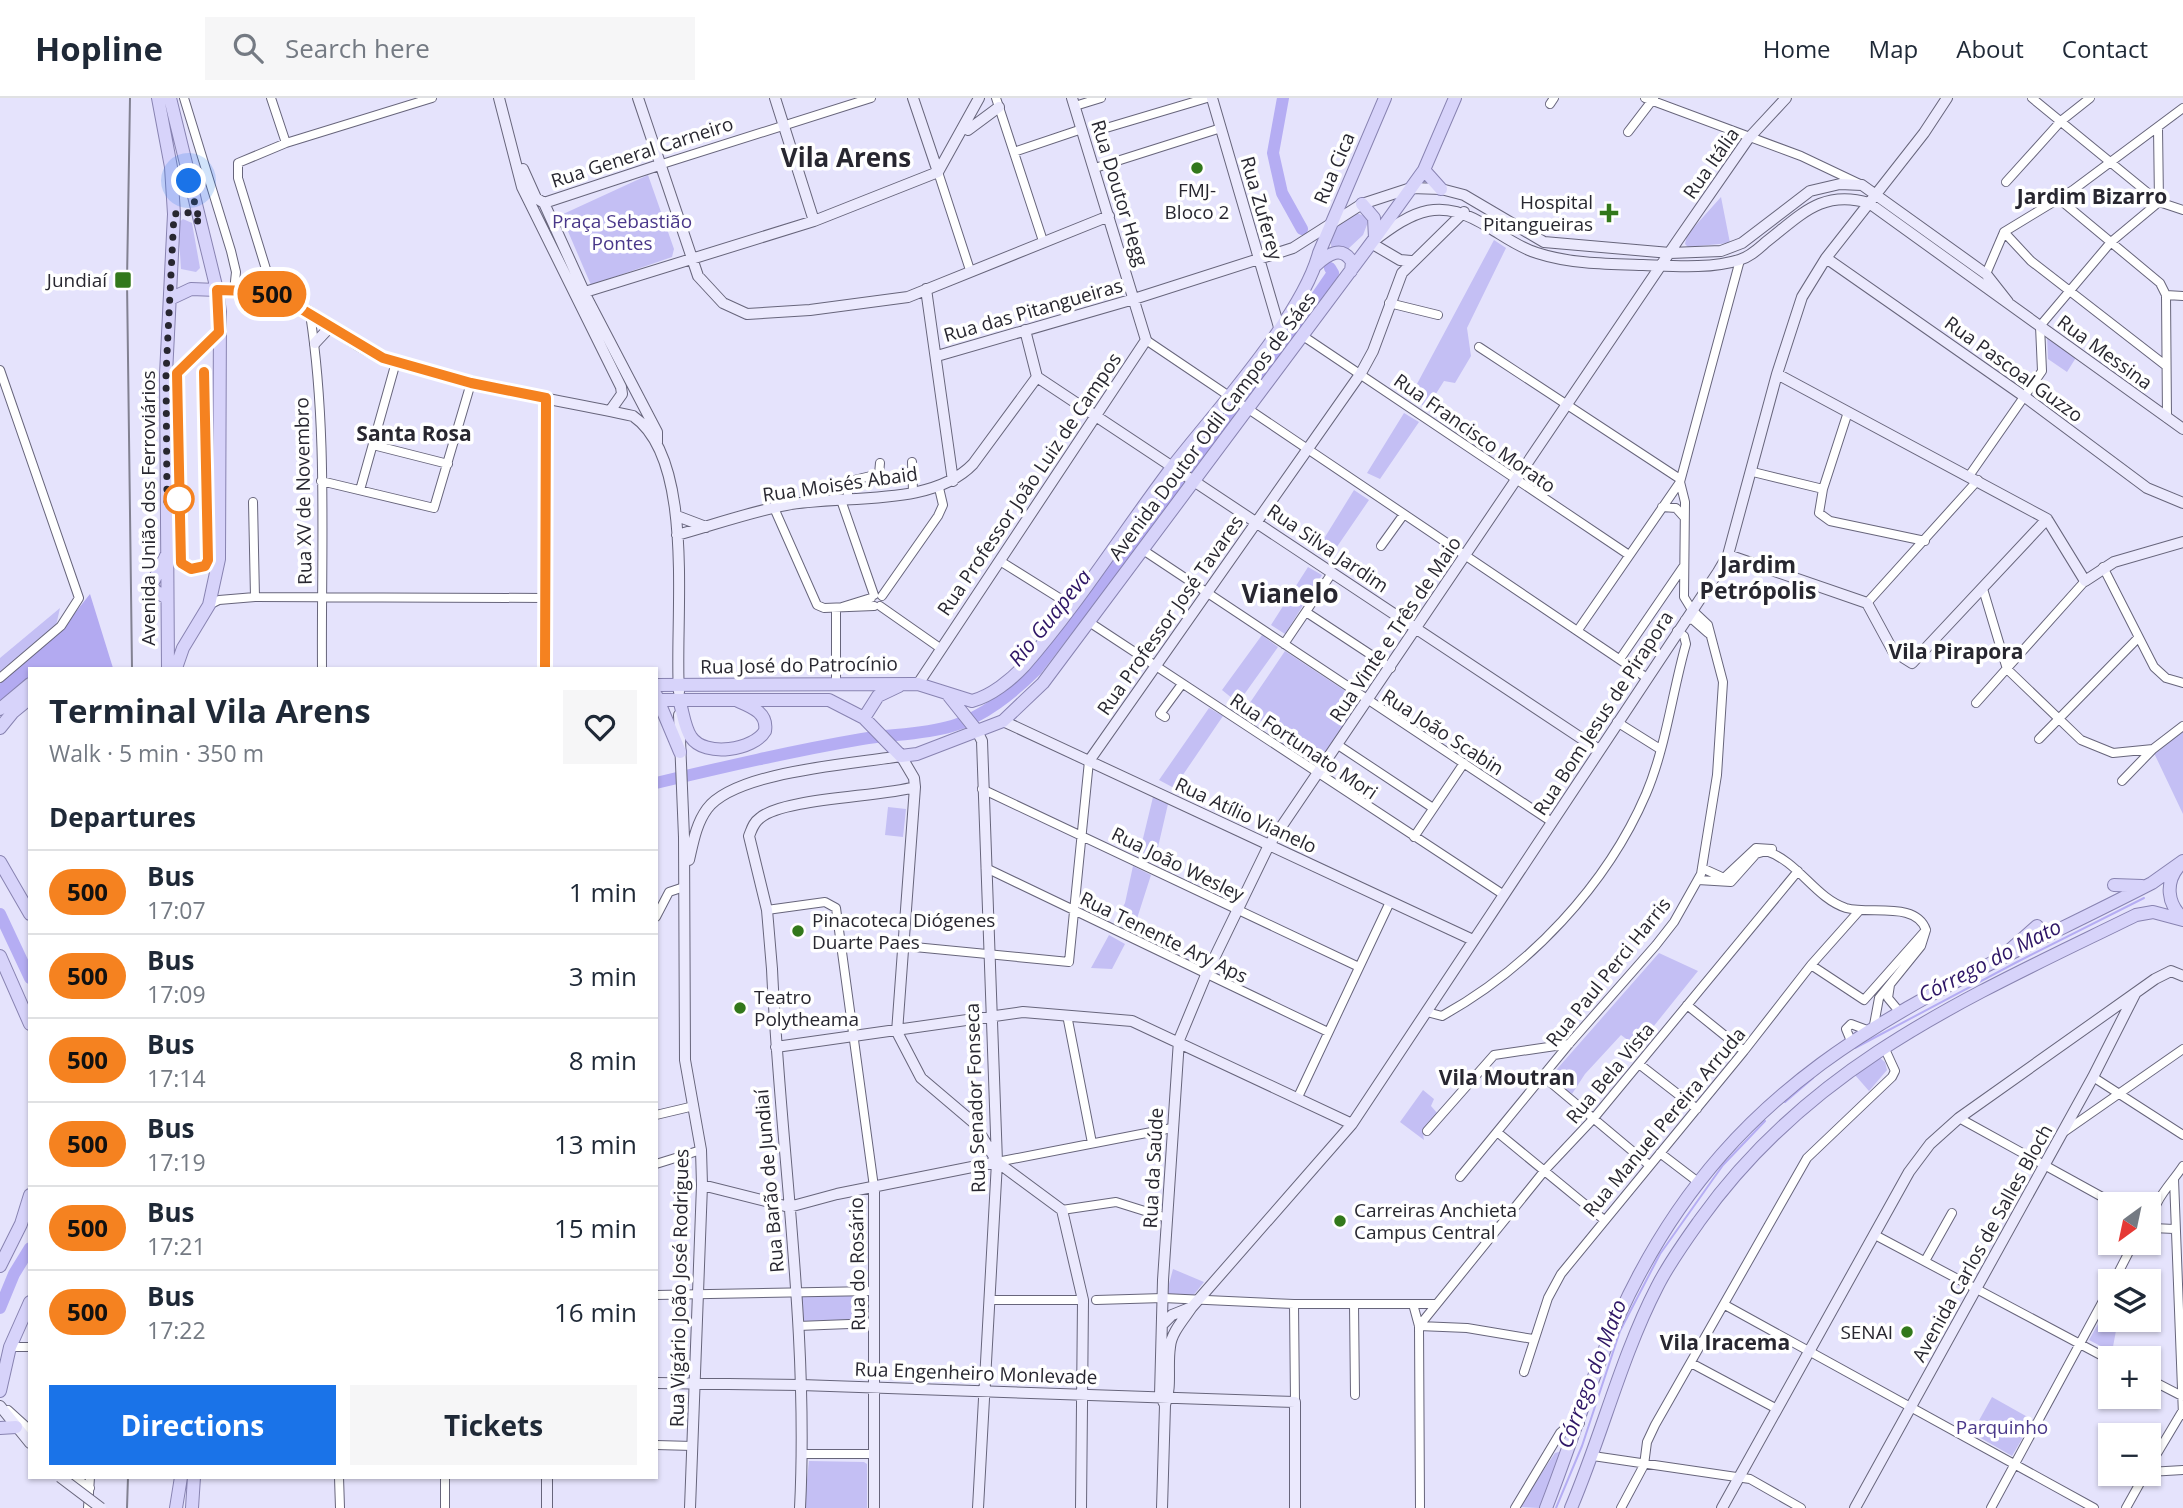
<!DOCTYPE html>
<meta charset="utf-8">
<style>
body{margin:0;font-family:"Open Sans",sans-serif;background:#f6f6f7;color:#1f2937;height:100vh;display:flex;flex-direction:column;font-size:26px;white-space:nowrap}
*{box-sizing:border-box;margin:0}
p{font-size:23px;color:#747a83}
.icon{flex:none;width:38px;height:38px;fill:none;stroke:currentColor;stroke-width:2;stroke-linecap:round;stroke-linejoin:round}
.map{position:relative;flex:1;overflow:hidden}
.sheet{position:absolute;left:28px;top:569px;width:630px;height:812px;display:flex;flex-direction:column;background:#fff;border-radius:0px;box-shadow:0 2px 5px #0004}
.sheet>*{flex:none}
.badge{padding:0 14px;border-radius:23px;font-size:24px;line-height:46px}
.needle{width:46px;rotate:213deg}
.fabs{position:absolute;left:2098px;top:1094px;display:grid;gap:14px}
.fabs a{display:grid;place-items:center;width:63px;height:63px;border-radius:0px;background:#fff;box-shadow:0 2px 5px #0004;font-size:35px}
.you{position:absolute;width:35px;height:35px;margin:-18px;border:5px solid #fff;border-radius:50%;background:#1a73e8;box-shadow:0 0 0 10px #1a73e833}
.map>.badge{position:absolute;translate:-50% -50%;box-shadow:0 0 0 4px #fff}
h2{padding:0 21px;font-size:26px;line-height:63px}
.round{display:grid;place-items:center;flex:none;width:74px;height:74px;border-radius:0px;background:#f6f6f7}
.head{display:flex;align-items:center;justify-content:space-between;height:119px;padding:0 21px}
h1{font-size:33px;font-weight:700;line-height:52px}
.cta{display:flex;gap:14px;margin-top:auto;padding:14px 21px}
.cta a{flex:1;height:80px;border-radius:0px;background:#1a73e8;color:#fff;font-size:28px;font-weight:700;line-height:80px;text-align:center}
.cta a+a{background:#f6f6f7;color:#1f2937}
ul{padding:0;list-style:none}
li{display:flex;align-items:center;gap:21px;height:84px;padding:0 21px;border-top:2px solid #e0e1e3}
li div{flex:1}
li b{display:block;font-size:26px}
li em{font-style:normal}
li .badge{min-width:77px;font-weight:700;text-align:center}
header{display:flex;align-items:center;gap:42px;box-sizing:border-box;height:98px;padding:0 35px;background:#fff;border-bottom:2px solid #e0e1e3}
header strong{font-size:33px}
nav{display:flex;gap:38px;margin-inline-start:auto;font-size:24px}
.search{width:490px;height:63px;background:#f6f6f7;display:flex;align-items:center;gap:18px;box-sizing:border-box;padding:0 24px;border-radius:0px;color:#747a83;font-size:26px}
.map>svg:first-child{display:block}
.green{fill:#c4bff4}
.forest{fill:#b3aaf1}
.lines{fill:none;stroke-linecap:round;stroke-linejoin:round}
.stream{stroke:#b5adf3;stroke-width:2}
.river{stroke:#b5adf3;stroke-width:12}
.street-casing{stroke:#67657b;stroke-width:10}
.secondary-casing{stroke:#67657b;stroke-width:12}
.primary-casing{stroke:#8883b1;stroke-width:14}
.street{stroke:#fff;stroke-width:8}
.secondary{stroke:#ebe9fd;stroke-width:10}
.primary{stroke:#d7d3fa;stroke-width:12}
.rail{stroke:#828191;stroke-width:2}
.secondary-bridge-casing{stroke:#67657b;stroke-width:12;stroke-linecap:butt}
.secondary-bridge{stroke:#ebe9fd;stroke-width:10}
.line-casing{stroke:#fff;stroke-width:16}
.line{stroke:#f58220;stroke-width:10}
.walk{stroke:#282730;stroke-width:7;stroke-dasharray:0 12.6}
.poi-dot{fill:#32781b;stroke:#fff;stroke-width:2.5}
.stop-dot{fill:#fff;stroke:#f58220;stroke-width:3.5}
.labels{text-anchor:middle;stroke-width:7;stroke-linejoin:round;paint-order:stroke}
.street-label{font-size:19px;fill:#282730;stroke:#fff}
.poi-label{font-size:19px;fill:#282730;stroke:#fff;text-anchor:end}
.park-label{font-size:19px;fill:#4a388a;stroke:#fff}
.neighbourhood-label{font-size:21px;font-weight:bold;fill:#282730;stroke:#fff}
.water-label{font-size:21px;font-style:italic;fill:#2e1666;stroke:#fff}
.quarter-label{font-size:23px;font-weight:bold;fill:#282730;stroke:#fff}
.district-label{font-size:26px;font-weight:bold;fill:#282730;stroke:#fff}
</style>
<header>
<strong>Hopline</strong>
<div class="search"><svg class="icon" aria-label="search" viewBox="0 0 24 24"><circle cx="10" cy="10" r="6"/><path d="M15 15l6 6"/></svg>Search here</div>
<nav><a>Home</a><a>Map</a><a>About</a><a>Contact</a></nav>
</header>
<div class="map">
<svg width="2183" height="1410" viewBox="0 0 2183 1410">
<rect width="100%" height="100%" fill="#e5e3fc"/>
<path class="green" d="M648 77 674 151 672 159 591 187 561 117Z
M1721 99 1730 145 1688 149 1685 146 1687 137Z
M1356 115 1365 118 1368 124 1363 137 1348 151H1332C1326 133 1342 123 1356 115Z
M183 121 192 125 200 170 196 174 181 171 178 125Z
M1494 142 1506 150 1467 230 1471 258 1455 285 1444 283 1427 310 1410 299Z
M2047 237 2077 258 2067 274 2048 261Z
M1404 315 1419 324 1380 381 1367 375Z
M1354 392 1369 402 1330 459 1317 452Z
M1308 469 1322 477 1285 536 1271 527Z
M60 510 56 528 0 575V560Z
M1262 537 1278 549 1238 605 1222 592Z
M1285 553 1362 604 1322 663 1245 612Z
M1209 610 1223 618 1174 690 1159 682Z
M2183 631V716L2154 655Z
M1153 699 1168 706 1155 762 1139 757Z
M888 709 906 711 903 739 885 737Z
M1133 768 1151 777 1133 833 1115 824 1125 805Z
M1109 837 1125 846 1112 871 1091 870Z
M1659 855 1698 873 1637 949 1621 937 1585 976 1572 996 1550 979Z
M1880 960 1885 964 1887 972 1869 993 1855 977Z
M1423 992 1434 1001 1431 1008 1438 1016C1428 1024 1421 1029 1424 1042L1400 1024Z
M1173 1171 1204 1184 1192 1199 1166 1197Z
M802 1196H861L864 1199 866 1220 864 1223 803 1225 800 1223Z
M2110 1205V1222H2118L2112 1254 2089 1242Z
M1992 1299 2033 1322 2012 1358 1972 1335Z
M1562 1353 1563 1361 1539 1410 1519 1409 1555 1355Z
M809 1363 864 1364 867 1366V1410H804Z"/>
<path class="forest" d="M90 496 113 570H30V581L0 607V585L62 531Z"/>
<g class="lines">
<path class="stream" d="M1855 950 2017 864 2144 800
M1785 1004 1813 980
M1556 1410 1582 1348 1620 1233 1660 1156 1723 1067 1765 1023"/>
<path class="river" d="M1283 0 1273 55 1282 95 1302 131
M656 685C724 669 792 653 862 641 892 636 922 637 952 628 982 620 1014 594 1036 572L1265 274 1333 175 1330 170
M0 816 30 880
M0 1210 14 1176 30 1150"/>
<defs>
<path id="street" d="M184 0 231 153 236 174 234 193
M271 0 286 45
M996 0 1043 143
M1645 0 1801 58 1860 86
M2032 0 2159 104 2183 112
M1550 6 1554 0
M1075 8 1101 0
M1096 33 1207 0
M1628 34 1654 0
M1014 54 1082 31
M659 67 871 0
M1095 70 1221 30
M938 74 970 172
M2006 84 2061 23 2090 0
M2059 101 2160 185 2166 197 2183 198
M2004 134 2031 163 2165 267
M1986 176 2004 134 2073 92 2183 10
M274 197 238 80V65L286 45 432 0
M2166 197 2167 320
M1389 205 1438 217
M310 216C328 332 321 453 322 570
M1303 238 1629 457
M1146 242 1647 580
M1479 249 1680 381
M0 272 79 500 61 528 0 580
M1848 314 1823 391 1819 415 1830 423 1925 443
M373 347 448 366
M912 364 913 393
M1753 374 1823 391
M1969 378 2042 273 2040 228 2111 144 2159 104 2158 30
M321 383 434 410 471 285
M360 392 396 264
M841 402 874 497
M849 402 847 390 850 383 879 376 880 365
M253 404 255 499
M1662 409 1676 410 1684 419
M774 410 817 507 824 510 874 508
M1381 448 1404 416
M1143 452 1552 724
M1000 463 1072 508
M2103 469 2154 569 2166 580 2183 585
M1983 491 2007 571 2081 642 2113 655 2153 651
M882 498 938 418 943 407 939 390
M1867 505 1978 382
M209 507 219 502 255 499 546 500
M880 508 940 550
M842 509 871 500
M1306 514 1391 570
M1685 522 1692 521 1708 535
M1089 524 1504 797
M1578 532 1680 384
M1284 546 1332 475
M1620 561 1683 469
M836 587V510
M1976 605 2085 483
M1165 619 1160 616 1182 586
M1617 624 1660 651
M2039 641 2138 540
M1338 647 1433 710
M2122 683 2153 651 2183 628
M982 691 1359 869
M1414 739 1464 665
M986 770 1328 934
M1702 770 1724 780 1756 750 1772 751
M1698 782 1731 784 1756 756 1766 753C1798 763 1815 800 1846 810 1870 817 1916 803 1926 832
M767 812 825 804 836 810 874 1089
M656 819 669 794 684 789
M904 848 1069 864 1089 663
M1811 867 1864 902 1926 832
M1890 887 1888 900 1898 912
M1687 907 1744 953
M1427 914 1442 918C1529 870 1607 787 1646 696 1666 649 1672 595 1686 546L1684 538 1677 533
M1067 917 1092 1045
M1874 927 1879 900 1921 848 1926 832
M1851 943 1846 931 1851 926 1867 932
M1639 966 1697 1011
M1544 979 1649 1067
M2093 979 2183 1037
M1298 999 1390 804
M656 1017 694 1008
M1959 1020 2115 1106
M1427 1033 1494 957 1569 946
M1497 1034 1603 1121
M2064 1034 2183 951
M1660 1055 1698 1084
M997 1064 1172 1030
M656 1066 701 1052
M1460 1079 1569 946 1656 847 1674 824 1701 776 1717 677 1723 584 1708 527 1692 512 1684 499 1685 404 1680 384 1740 162
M2174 1081 2183 1317
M1062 1112 1116 1104 1167 1120
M2153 1130C2149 1105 2170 1088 2183 1068
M2153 1130 2174 1131
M1875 1137 2110 1262
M1925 1163 1952 1115
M2114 1183 2134 1144
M656 1197 874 1193
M990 1202H1083
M1096 1202 1163 1200 1294 1206H1435
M1294 1206 1295 1304
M1354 1206 1355 1297
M1413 1206 1419 1228 1420 1410
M1725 1207 2094 1410
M798 1228 875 1225
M1419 1228 1545 1072 1594 1020 1798 773
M1419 1228 1467 1230 1533 1241
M10 1249H30
M1691 1265 1777 1311
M1524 1274 1548 1200 1561 1176 1744 953 1811 867 1859 813
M2149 1281 2182 1298
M8 1312 30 1332
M656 1347 693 1348
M803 1356H875
M1593 1358 1750 1381 1801 1410
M2149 1369 2183 1312
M2149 1374 2183 1372
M74 1379 90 1390
M339 1379 340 1410
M445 1379V1410
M88 1410 90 1379
M1515 1410 1560 1335 1570 1326 1580 1325
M1621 1410 1644 1367 1647 1344 1655 1327 1807 1060 1892 979 1895 973 1884 949
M1991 1410 2110 1190
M2126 1410 2145 1376"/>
<path id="secondary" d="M499 0 522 89 621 289 622 296 610 313
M638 0 698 178 723 205 747 216 810 212 908 199 1109 118
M775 0 814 123
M913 0 938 74
M1212 0 1279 229
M968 32 999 9
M523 71 536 100 544 105 587 200 657 334V345
M544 105 659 67
M1826 160 2025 299 2147 390 2183 405
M1411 163 1400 162 1371 145C1415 111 1440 98 1490 130 1505 139 1520 150 1537 155 1571 166 1608 166 1643 167 1673 168 1711 171 1739 162 1750 159 1758 151 1766 144 1801 117 1822 91 1869 105L2183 331
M926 191 953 383
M217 192C239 194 261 191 281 199 319 214 348 248 387 261 467 289 551 300 633 318 697 362 674 524 679 594
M585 194 814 123 938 74 979 0
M1025 232 1037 279
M315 245 330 229
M937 258 1134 201 1293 150 1362 106 1411 90 1441 91 1464 97 1544 144 1670 155 1721 153 1742 145 1810 93 1840 86 1862 87 1986 176 2008 204
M1777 276 2047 421 2085 483 2114 464 2183 444
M1037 279 1599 652
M677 418 706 429
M677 437C713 427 750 414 786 407 843 396 931 410 973 366L1037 279
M1728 457 1867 505 1893 553 1912 565 2047 421
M545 570 546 300
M918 586 1146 242 1072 0
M679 617 684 739 685 962 701 1052 702 1087 690 1410
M1003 623 1473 842
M977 633 982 643 997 1064 978 1410
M1089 663 1361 275 1373 253 1402 175 1464 114
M689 762C693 745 696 726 707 711 735 673 854 666 901 658L914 680 915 689 897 934 921 980 974 1025 997 1064 1062 1112 1083 1202 1081 1410
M776 949 1023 914 1132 923 1352 1026
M702 1087 789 1109 837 1096 997 1064
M1163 1226 1172 1217 1192 1209
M656 1285 801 1287 1295 1304V1410
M1165 1307 1160 1297 1163 1182 1179 942 1206 877 1269 747 1678 142 1748 41 1786 0
M0 1308 30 1345
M547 1410V1379
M800 1410C809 1230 780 1050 772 871L767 812 749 738C752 731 753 725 760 720 783 700 880 699 915 689
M874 1410V1089
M1162 1410 1165 1307C1172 1289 1167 1268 1170 1249 1171 1235 1184 1221 1192 1209L1352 1026 1718 474 1728 457 1777 276 1802 199 1826 160 1924 35 1947 0
M1722 1410 1909 1074 1930 1046 1959 1020 2155 881 2171 873 2183 878
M1855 1410 2093 979 2135 896"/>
<path id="primary" d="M158 0 171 69 174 116 166 276 168 570
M170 0 217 192 220 214 219 461 209 507 183 550 176 570
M1424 72 1441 91
M1362 106 1374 120 1375 140
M1316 167C1328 156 1342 147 1352 164L1351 173
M172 200 191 191 217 192
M167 456 152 486 155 493 167 500
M656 587 918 586 972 603C991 598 1011 582 1024 568 1079 505 1123 434 1173 368 1215 314 1302 219 1319 155L1385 0
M656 597 680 654
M949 598 977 633
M656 602H829L864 620 901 658 917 656 1003 623 1043 585 1375 140 1424 72 1455 0
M679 602C683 613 684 629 691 639 705 660 754 652 765 633 768 615 752 609 738 603
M0 611 30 586
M864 620 878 598 899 588
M0 630 13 614 30 600
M0 764 30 816
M2179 768C2165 784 2167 806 2183 820
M2114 787 2142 788
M2011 851 2037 828
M0 858 30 926
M0 1168 21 1126 30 1097
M0 1293 10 1249 30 1204
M0 1330 16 1329
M176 1410 181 1379
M192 1410 194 1379
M1546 1410C1576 1333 1599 1252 1638 1179 1756 955 1941 894 2152 785L2183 763
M1571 1410C1602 1337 1621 1259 1657 1189 1669 1165 1685 1143 1700 1122 1812 965 1969 899 2136 817L2153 814 2183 822"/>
</defs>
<use href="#street" class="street-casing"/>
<use href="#secondary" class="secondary-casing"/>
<use href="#primary" class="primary-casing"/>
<use href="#street" class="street"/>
<use href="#secondary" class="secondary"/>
<use href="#primary" class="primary"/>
<path class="rail" d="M130 0 127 183 132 570
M127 1410 128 1379"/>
<defs>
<path id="secondary-bridge" d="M60 1379 101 1410"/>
</defs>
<use href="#secondary-bridge" class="secondary-bridge-casing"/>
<use href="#secondary-bridge" class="secondary-bridge"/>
</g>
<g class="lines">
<defs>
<path id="line" d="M204 274 208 462 205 468 191 471 181 465 177 275 219 234 217 192 252 193 283 200 383 260 471 285 546 300 545 570"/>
</defs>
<use href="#line" class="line-casing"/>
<use href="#line" class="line"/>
<path class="walk" d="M179 401 167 404 166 276 174 116 187 114 200 125 189 83"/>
</g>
<g class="poi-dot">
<circle cx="1197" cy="70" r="7"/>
<path d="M1605.5 104.5h7v7h7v7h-7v7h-7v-7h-7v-7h7z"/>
<rect x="114" y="173" width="18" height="18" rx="3.5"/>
<circle cx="798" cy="833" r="7"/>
<circle cx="740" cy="910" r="7"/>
<circle cx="1340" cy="1123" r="7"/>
<circle cx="1907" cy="1234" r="7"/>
</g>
<circle class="stop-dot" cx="179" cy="401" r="14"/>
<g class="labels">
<g class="street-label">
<text transform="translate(642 54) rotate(-18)" y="7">Rua General Carneiro</text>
<text transform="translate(1711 65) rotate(-55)" y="7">Rua Itália</text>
<text transform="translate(1334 70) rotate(-67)" y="7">Rua Cica</text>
<text transform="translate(1120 95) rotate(73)" y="7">Rua Doutor Hegg</text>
<text transform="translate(1262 110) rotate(74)" y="7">Rua Zuferey</text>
<text transform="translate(1033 212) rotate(-16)" y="7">Rua das Pitangueiras</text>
<text transform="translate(2105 254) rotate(36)" y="7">Rua Messina</text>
<text transform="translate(2014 271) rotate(36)" y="7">Rua Pascoal Guzzo</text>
<text transform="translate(1212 328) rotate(-53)" y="7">Avenida Doutor Odil Campos de Sáes</text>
<text transform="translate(1475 335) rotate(35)" y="7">Rua Francisco Morato</text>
<text transform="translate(840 386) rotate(-8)" y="7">Rua Moisés Abaid</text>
<text transform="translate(1029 386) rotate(-56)" y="7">Rua Professor João Luiz de Campos</text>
<text transform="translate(303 393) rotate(-91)" y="7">Rua XV de Novembro</text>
<text transform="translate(148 410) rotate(-90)" y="7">Avenida União dos Ferroviários</text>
<text transform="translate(1328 450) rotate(34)" y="7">Rua Silva Jardim</text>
<text transform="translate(1170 517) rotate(-55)" y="7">Rua Professor José Tavares</text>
<text transform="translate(1395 531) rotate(-56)" y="7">Rua Vinte e Três de Maio</text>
<text transform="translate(799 567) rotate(-1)" y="7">Rua José do Patrocínio</text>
<text transform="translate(1603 615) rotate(-57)" y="7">Rua Bom Jesus de Pirapora</text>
<text transform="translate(1443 634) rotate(33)" y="7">Rua João Scabin</text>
<text transform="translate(1304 648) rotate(34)" y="7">Rua Fortunato Mori</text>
<text transform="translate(1246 717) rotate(25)" y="7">Rua Atílio Vianelo</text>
<text transform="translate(1178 766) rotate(26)" y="7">Rua João Wesley</text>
<text transform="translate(1164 839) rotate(26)" y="7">Rua Tenente Ary Aps</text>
<text transform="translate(1608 874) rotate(-51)" y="7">Rua Paul Perci Harris</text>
<text transform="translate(1610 975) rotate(-50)" y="7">Rua Bela Vista</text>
<text transform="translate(975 1000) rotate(-92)" y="7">Rua Senador Fonseca</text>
<text transform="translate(1664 1024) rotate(-50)" y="7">Rua Manuel Pereira Arruda</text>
<text transform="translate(1153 1070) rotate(-87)" y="7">Rua da Saúde</text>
<text transform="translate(769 1083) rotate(-95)" y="7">Rua Barão de Jundiaí</text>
<text transform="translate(1982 1145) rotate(-61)" y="7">Avenida Carlos de Salles Bloch</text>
<text transform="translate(857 1166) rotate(-91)" y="7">Rua do Rosário</text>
<text transform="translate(679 1190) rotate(-89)" y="7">Rua Vigário João José Rodrigues</text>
<text transform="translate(976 1275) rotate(2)" y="7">Rua Engenheiro Monlevade</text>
</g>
<g class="poi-label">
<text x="1197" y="99" text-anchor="middle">FMJ-<tspan x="1197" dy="22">Bloco 2</tspan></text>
<text x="1593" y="111">Hospital<tspan x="1593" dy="22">Pitangueiras</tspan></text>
<text x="107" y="189">Jundiaí</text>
<text x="812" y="829" text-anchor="start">Pinacoteca Diógenes<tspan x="812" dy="22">Duarte Paes</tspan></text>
<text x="754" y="906" text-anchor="start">Teatro<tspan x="754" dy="22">Polytheama</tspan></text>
<text x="1354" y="1119" text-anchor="start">Carreiras Anchieta<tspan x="1354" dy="22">Campus Central</tspan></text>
<text x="1893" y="1241">SENAI</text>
</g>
<g class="park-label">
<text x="622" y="130">Praça Sebastião<tspan x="622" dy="22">Pontes</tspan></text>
<text x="2002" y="1336">Parquinho</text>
</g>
<g class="neighbourhood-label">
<text x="2092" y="106">Jardim Bizarro</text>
<text x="414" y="343">Santa Rosa</text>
<text x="1956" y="561">Vila Pirapora</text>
<text x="1507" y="987">Vila Moutran</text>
<text x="1725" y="1252">Vila Iracema</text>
</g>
<g class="water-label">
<text transform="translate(1050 520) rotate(-51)" y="7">Rio Guapeva</text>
<text transform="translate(1990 863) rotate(-27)" y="7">Córrego do Mato</text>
<text transform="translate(1592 1276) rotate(-69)" y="7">Córrego do Mato</text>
</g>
<g class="quarter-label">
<text x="1758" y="475">Jardim<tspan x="1758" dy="26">Petrópolis</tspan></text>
</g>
<g class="district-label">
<text x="846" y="69">Vila Arens</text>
<text x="1290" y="505">Vianelo</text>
</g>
</g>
</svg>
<div class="fabs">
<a><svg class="needle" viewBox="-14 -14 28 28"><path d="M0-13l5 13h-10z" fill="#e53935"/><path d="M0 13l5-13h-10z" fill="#747a83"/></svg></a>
<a><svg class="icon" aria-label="layers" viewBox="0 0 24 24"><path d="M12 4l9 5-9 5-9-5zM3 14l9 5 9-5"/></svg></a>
<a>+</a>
<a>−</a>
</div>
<div class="you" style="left:189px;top:83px"></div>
<b class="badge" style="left:272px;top:196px;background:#f58220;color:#111">500</b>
<section class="sheet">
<div class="head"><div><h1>Terminal Vila Arens</h1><p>Walk · 5 min · 350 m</p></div><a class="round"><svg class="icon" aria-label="heart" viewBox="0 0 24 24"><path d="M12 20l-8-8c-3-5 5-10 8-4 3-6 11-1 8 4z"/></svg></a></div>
<h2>Departures</h2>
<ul>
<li><span class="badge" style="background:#f58220;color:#111">500</span><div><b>Bus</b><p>17:07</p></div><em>1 min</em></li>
<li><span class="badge" style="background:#f58220;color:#111">500</span><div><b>Bus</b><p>17:09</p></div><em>3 min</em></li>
<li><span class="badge" style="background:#f58220;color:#111">500</span><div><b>Bus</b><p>17:14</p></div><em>8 min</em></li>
<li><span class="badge" style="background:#f58220;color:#111">500</span><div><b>Bus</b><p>17:19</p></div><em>13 min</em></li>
<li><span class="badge" style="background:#f58220;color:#111">500</span><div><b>Bus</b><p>17:21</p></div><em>15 min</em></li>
<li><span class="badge" style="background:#f58220;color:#111">500</span><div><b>Bus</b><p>17:22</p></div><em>16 min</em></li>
</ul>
<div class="cta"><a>Directions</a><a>Tickets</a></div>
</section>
</div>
